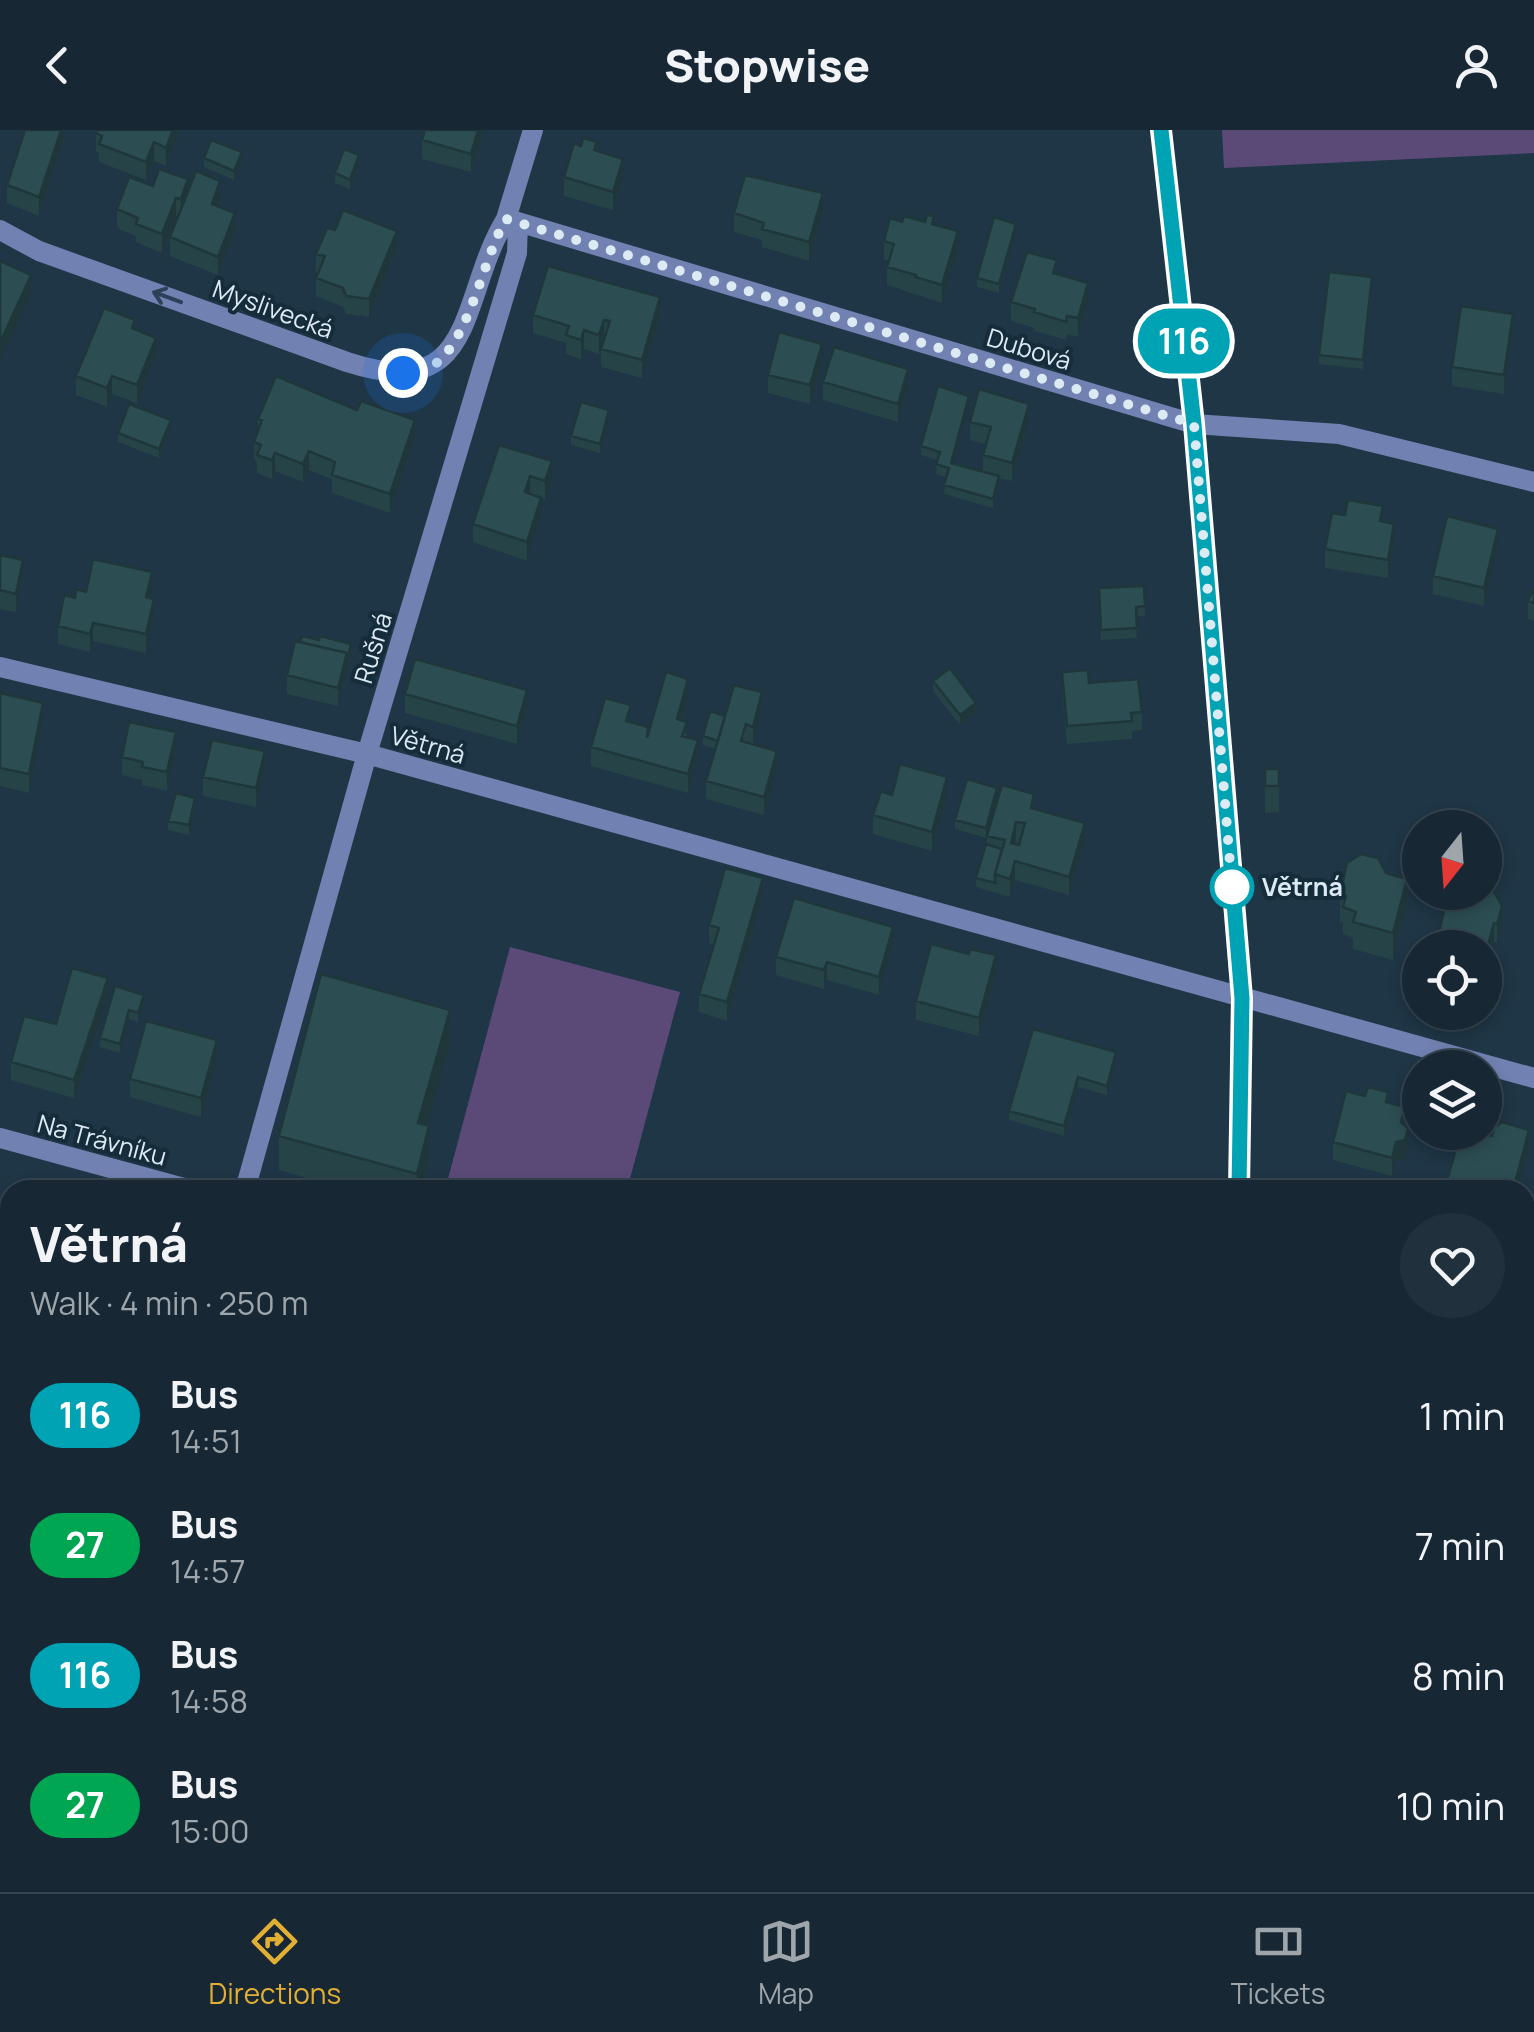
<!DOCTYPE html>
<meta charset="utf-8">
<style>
body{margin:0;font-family:Manrope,sans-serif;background:#20303c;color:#f1f3f6;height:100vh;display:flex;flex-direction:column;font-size:38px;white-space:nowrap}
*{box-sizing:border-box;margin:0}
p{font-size:32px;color:#9ea6ac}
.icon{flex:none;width:55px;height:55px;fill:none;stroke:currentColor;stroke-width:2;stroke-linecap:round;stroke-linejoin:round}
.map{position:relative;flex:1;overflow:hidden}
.sheet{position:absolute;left:0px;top:1050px;width:1535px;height:712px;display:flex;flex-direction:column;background:#172834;border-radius:30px 30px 0 0;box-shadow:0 5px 15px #0003,0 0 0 2px #36444f}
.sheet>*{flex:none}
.badge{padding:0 20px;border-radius:32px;font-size:35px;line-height:65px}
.needle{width:65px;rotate:197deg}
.tools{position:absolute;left:1402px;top:680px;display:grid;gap:20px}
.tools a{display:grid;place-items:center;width:100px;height:100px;border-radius:50%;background:#172834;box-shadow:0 5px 15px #0003,0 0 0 2px #36444f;font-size:50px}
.you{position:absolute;width:50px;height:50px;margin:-25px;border:8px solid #fff;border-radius:50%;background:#1a73e8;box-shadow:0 0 0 15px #1a73e833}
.map>.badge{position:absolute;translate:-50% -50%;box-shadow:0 0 0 5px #fff}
.round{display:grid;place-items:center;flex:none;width:105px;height:105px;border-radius:52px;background:#20303c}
.headline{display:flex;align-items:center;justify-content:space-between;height:170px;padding:0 30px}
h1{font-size:48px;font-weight:800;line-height:75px}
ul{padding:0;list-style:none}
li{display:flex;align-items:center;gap:30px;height:130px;padding:0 30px}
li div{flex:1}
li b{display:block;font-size:38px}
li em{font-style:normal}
li .badge{min-width:110px;font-weight:700;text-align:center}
header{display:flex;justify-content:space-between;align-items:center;height:130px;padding:0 30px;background:#172834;font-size:45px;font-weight:800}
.tab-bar{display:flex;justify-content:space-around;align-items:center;height:140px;border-top:2px solid #36444f;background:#172834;font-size:28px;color:#9ea6ac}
.tab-bar a{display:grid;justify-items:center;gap:5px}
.tab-bar .active{color:#e1af34}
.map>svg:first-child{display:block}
.green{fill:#5b4a78}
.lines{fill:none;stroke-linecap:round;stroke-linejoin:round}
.street{stroke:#7181b1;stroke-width:20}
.wall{fill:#264347}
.shaded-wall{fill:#1f373a}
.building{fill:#2c4e53;stroke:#1f373a;stroke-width:2.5;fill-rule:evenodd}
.oneway{stroke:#2c4158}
.line-casing{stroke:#fff;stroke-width:22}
.line{stroke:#00a3b4;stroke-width:15}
.walk{stroke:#dceaf4;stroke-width:10;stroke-dasharray:0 18}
.stop-dot{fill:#fff;stroke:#00a3b4;stroke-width:5}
.labels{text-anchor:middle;stroke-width:8;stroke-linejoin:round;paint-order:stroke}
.street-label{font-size:25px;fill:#dceaf4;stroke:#152c3b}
.stop-label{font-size:25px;font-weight:bold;fill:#dceaf4;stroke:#152c3b;text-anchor:start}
</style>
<header><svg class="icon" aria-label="back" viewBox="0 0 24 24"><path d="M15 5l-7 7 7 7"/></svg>Stopwise<svg class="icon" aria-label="person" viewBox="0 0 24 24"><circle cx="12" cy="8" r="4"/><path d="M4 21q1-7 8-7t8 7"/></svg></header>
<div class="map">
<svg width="1534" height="1762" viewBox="0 0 1534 1762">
<rect width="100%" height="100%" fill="#1f3646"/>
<path class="green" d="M1222 0H1534V23L1224 38Z
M510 817 680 862 627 1060H445Z"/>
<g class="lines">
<path class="street" d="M1161 0 1194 294 1241 867 1239 1060
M518 92 1194 294 1339 304 1534 352
M0 100 39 121 347 232C479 275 458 168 506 89
M0 537 367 624 1534 948
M0 1008 191 1060
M245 1060 367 624 517 123 518 92 506 89 533 0
M0 1681H10
M313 1752 342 1762
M430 1752 435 1762
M1367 1752 1372 1762
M1053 1762 1058 1752"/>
</g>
<path class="wall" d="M65 0V6L39 86 7 73V55Z
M97 0H180L166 36 154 31 146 50 99 32V23L96 22V3Z
M484 0 471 42 422 29V10Z
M597 20 623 47 613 80 564 66V47Z
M204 28 242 32 234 50 204 37Z
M359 34 350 59 335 53V43Z
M153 56 220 69 218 76 235 102 218 145 170 126V107L178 87 176 86 162 123 136 112V106L117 98V79Z
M823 82 809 131 762 117V110L734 102V83Z
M934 95 958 120 942 173 887 155V137L889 131 884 129V111Z
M1016 103 999 163 977 157V148Z
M397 119 369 187 346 184 343 177 316 166V148L318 143 316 142V124Z
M1057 144 1088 171 1078 207 1067 204 1066 210 1034 201V198L1011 191V172Z
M1372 156 1363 239 1319 234V225Z
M533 185 660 186 642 248 601 237V219L605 208 599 224 584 219 581 229 566 224V213L533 203Z
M135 199 156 226 137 273 112 264 107 277 76 265V246Z
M1513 202 1504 264 1452 256V237Z
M822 233 810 274 768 263V245Z
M823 252 908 257 898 292 823 270Z
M969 275 953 334 983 342V325L986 314 970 310V292H1029L1012 351 999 348V356L993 378 944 364 946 347 936 344 937 330 921 325V316Z
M258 289 415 308 390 383 332 363V349L309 340 303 352 275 341 272 349 257 343V332L254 330V312L258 300Z
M609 290 600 323 571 315V306Z
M171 300 159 328 118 312V303Z
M499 315 552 350 545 369 530 364 541 387 527 431 473 412V394Z
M1383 392 1394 412 1388 448 1325 438V419Z
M1498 417 1484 476 1433 464V446Z
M0 425 23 448 16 482 0 479Z
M1144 456 1145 486H1136L1137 508 1101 510 1099 458Z
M1534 457V491L1528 489V471Z
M152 461 150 468 154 488 146 523 93 511 90 522 58 514V496L75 468 86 462Z
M351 523 338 576 287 564V545Z
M1062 542 1089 553 1142 582V600L1132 601V609L1067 614 1062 561Z
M933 551 976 582 960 595 933 561Z
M0 563 43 591 29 663 0 656Z
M405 564 527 579 517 614 405 583Z
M688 567 682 591 687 607 698 629 688 663 591 636V617L631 592 648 604Z
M762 580 753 615 777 640 764 685 706 669V651L716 619 703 615V606L725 586Z
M176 620 167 661 142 655V650L122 645V627Z
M265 639 256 677 203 666V647Z
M1265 639H1279V682L1265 683Z
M892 665 947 666 932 721 873 704V685Z
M997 667 986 708 955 699V690Z
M195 677 189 705 168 700V691Z
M1034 678 1085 711 1069 765 1015 750 1010 767 976 757V748L987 715V706Z
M1386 743 1407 776 1393 830 1353 819V808L1343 804V793L1340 792V765Z
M1449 762 1502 794 1497 812H1494L1485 845V818Z
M763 767 727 891 699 882V864L714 815 709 813V795Z
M893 815 879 865 827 850 824 859 776 845V827Z
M996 843 979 906 916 890V871Z
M115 856 144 874 138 892 129 889 120 923 100 917V908Z
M108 867 74 968 11 950V932L56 894Z
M1033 899 1116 932 1107 965 1078 957 1064 1006 1009 990V981Z
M450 915 427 996 429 1031 422 1060H349L279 1040V1006Z
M217 929 201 987 130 967V949Z
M1388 973 1405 996 1408 1017 1405 1028 1396 1031 1392 1046 1333 1030V1012Z
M1529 1018 1519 1054 1520 1060H1446V1054Z
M226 1752H285L303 1762H226Z"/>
<path class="shaded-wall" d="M61 0H65V6L39 86V67Z
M173 0H180L166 36V18Z
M478 0H484L471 42V24Z
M154 12V31L146 50V32Z
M242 22V32L234 50V41Z
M359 25V34L350 59V50Z
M623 29V47L613 80V62Z
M188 49V67L181 88V69Z
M220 51V69L212 92V74Z
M823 63V82L809 131V112Z
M176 68V86L162 123V104Z
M235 83V102L218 145V127Z
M1016 94V103L999 163V154Z
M397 101V119L369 187V169Z
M958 101V120L942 173V155Z
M31 145V163L0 232V213Z
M1088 153V171L1078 207V188Z
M660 167V186L642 248V230Z
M1513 184V202L1504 264V245Z
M604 190V208L599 224V205Z
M584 200V219L581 229V210Z
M156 208V226L137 273V255Z
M822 214V233L810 274V255Z
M908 239V257L898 292V274Z
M112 246V264L107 277V258Z
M969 266V275L951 342V333Z
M1029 274V292L1012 351V333Z
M609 280V290L600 323V314Z
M171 290V300L159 328V319Z
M415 290V308L390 383V364Z
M309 321V340L303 352V334Z
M275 323V341L272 349V330Z
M552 331V350L545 369V351Z
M530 346V364L525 362Z
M999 346V356L993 378V369Z
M541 368V387L527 431V412Z
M1394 394V412L1388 448V430Z
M1498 399V417L1484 476V458Z
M23 430V448L16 482V464Z
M152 442V461L146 486V467Z
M154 469V488L146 523V504Z
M93 493V511L90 522V504Z
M351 514V523L338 576V558L347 523Z
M688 549V567L677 608V589Z
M527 560V579L517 614V596Z
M762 562V580L753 615V597Z
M43 573V591L29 663V644Z
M976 573V582L960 595V585Z
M176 602V620L167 661V642Z
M698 610V629L688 663V644Z
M265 621V639L256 677V658Z
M777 621V640L764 685V667Z
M947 647V666L932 721V702Z
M997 658V667L986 708V698Z
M195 668V677L189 705V695Z
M1016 692V710L1011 731V713Z
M1085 693V711L1069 765V747Z
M1015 731V750L1010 767V749Z
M763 748V767L727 891V872Z
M1407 749V776L1393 830V803Z
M1502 776V794L1497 812V794Z
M1494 793V812L1485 845V826Z
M893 797V815L879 865V847Z
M996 825V843L979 906V888Z
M827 832V850L824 859V840Z
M108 848V867L74 968V950Z
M144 865V874L138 892V883Z
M129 880V889L120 923V914Z
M450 880V915L418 1028V993Z
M217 910V929L201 987V968Z
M1116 922V932L1107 965V956Z
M1078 947V957L1064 1006V996Z
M429 996V1031L422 1060H417V1044Z
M1408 998V1017L1405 1028 1396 1031 1392 1046V1028L1396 1012Z
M1529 1000V1018L1518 1060 1516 1049Z
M724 1752H729V1759L727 1762H721Z
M991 1752H998L994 1762H987Z"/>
<path class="building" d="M25 0H61L39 67 7 55Z
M97 0H173L166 18 154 12 146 32 99 14 102 6 96 3Z
M425 0H478L471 24 422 10Z
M583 8 597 12 594 20 623 29 613 62 564 47 574 13 581 16Z
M211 10 242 22 234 41 204 28Z
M344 19 359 25 350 50 335 43Z
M159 39 188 49 181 69 176 68 162 104 136 94 138 88 117 79 129 47 153 56Z
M196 41 220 51 212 74 235 83 218 127 170 107Z
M745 45 823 63 809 112 762 99 764 93 734 83Z
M343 80 397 101 369 169 346 166 343 158 316 148 325 126 316 124 327 98 335 100Z
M927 85 934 86 932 94 958 101 942 155 915 147 916 145 887 137 894 114 884 111 890 88 902 92 904 86 925 92Z
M994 87 1016 94 999 154 977 148Z
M1027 122 1057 130 1053 143 1088 153 1078 188 1067 186 1066 192 1034 182 1035 179 1011 172Z
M0 131 31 145 0 213Z
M548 136 660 167 642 230 601 219 610 191 604 190 599 205 584 200 581 210 566 205 569 196 533 185Z
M1329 142 1372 147 1363 230 1319 225Z
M1461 176 1513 184 1504 245 1452 237Z
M104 178 135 190 132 198 156 208 137 255 112 246 107 258 76 246Z
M779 202 822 214 810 255 768 245Z
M834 217 908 239 898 274 823 252Z
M276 246 357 280 361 271 415 290 390 364 332 345 335 332 309 321 303 334 275 323 272 330 257 325 261 315 254 312 262 290 258 289Z
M938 256 969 266 951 333 999 346 993 369 944 355 949 338 936 334 940 322 921 316Z
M979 259 1029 274 1012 333 983 325 991 297 970 292Z
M581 272 609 280 600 314 571 306Z
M129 274 171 290 159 319 118 303Z
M499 315 552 331 545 351 530 346 525 362 541 368 527 412 473 394Z
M1348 370 1383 376 1380 391 1394 394 1388 430 1325 419 1332 383 1345 385Z
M1447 386 1498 399 1484 458 1433 446Z
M0 425 23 430 16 464 0 460Z
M93 429 152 442 146 467 154 469 146 504 93 493 90 504 58 496 64 465 75 468 76 459 86 462Z
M1144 456 1145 476 1136 477 1137 498 1101 500 1099 458Z
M1534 457V473L1528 471Z
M302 506 319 510 320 506 351 514 347 532V523L300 512Z
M295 511 347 523 338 558 287 545Z
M415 529 527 560 517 596 405 564Z
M950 538 976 573 960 585 933 551Z
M1088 540 1089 553 1138 549 1142 582 1131 583 1132 591 1067 596 1062 542Z
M666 542 688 549 677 589 687 592 682 606 698 610 688 644 591 617 605 568 631 575 626 591 648 597 647 608Z
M734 555 762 562 753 597 746 594 741 611 777 621 764 667 706 651Z
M0 563 43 573 29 644 0 638Z
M710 581 725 586 718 611 703 606Z
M129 592 176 602 167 642 142 637 143 632 122 627Z
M212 610 265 621 256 658 203 647Z
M900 634 947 647 932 702 873 685 881 661 892 665Z
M1265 639H1279V656H1265Z
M967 649 997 658 986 698 955 690Z
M1002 655 1034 664 1031 678 1085 693 1069 747 1015 731 1010 749 995 744 1005 710 987 706ZM1016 692 1025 693 1019 715 1011 713Z
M176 663 195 668 189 695 168 691Z
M986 714 1002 719 995 744V753L976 748Z
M1361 724 1378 728 1386 743 1407 749 1393 803 1353 792 1356 782 1343 777 1346 766 1340 765 1347 733Z
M725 738 763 748 727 872 699 864 719 798 709 795Z
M1485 760 1494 762 1502 776 1497 794 1494 793 1485 826V818L1435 817 1449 762H1485Z
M794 768 893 797 879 847 827 832 824 840 776 827Z
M931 814 969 824 970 819 996 825 979 888 916 871Z
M72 838 108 848 74 950 11 932 24 886 56 894Z
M321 844 450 880 418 993 429 996 417 1044 279 1006Z
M115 856 144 865 138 883 129 880 120 914 100 908Z
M146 891 217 910 201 968 130 949Z
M1033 899 1116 922 1107 956 1078 947 1064 996 1009 981Z
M1368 957 1388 962 1386 972 1405 977 1401 992 1408 998 1405 1010 1396 1012 1392 1028 1333 1012 1346 961 1365 966Z
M1502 992 1529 1000 1516 1049 1520 1056 1519 1060H1467L1446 1054 1461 1002 1480 1007 1482 1003 1492 1006 1494 997Z
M258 1752H285L303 1760V1762H254Z
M585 1752H605L602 1762H581Z
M619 1752H724L721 1762H617Z
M927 1752H991L987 1762H923Z
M773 1757 787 1762H772Z
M1154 1757 1157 1762H1141Z"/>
<defs><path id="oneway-shaft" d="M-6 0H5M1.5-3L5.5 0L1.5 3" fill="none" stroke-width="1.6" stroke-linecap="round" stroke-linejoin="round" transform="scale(2.5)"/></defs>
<use class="oneway" href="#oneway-shaft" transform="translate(167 167) rotate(-160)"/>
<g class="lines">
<defs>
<path id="line" d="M1161 0 1194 294 1242 868 1239 1060"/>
</defs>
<use href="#line" class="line-casing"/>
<use href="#line" class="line"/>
<path class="walk" d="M403 243C410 242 420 241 426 239 467 224 483 127 506 89L1194 294 1233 770 1232 757"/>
</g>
<circle class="stop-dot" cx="1232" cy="757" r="20"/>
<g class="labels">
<g class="street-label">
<text transform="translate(273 179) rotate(20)" y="9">Myslivecká</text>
<text transform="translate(1029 219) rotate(17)" y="9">Dubová</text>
<text transform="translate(373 518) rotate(-73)" y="9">Rušná</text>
<text transform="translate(428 615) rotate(16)" y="9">Větrná</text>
<text transform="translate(102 1010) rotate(15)" y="9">Na Trávníku</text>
</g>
<g class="stop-label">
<text x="1262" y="766">Větrná</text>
</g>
</g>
</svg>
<div class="tools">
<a><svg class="needle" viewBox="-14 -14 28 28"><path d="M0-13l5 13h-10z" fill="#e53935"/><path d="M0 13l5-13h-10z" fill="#9ea6ac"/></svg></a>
<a><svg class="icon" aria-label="locate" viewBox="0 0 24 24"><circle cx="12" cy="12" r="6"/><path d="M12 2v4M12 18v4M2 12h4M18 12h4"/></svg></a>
<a><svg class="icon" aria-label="layers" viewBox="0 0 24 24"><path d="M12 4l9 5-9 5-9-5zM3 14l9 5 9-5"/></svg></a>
</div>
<div class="you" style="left:403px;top:243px"></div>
<b class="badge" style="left:1184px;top:211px;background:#00a3b4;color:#fff">116</b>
<section class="sheet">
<div class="headline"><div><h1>Větrná</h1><p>Walk · 4 min · 250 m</p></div><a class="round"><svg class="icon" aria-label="heart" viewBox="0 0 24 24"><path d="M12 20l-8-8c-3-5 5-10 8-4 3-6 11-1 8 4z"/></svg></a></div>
<ul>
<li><span class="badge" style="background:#00a3b4;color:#fff">116</span><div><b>Bus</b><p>14:51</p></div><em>1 min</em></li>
<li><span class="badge" style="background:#00a651;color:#fff">27</span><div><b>Bus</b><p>14:57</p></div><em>7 min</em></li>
<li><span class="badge" style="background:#00a3b4;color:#fff">116</span><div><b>Bus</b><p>14:58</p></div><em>8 min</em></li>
<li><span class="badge" style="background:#00a651;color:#fff">27</span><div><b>Bus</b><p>15:00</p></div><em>10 min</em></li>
</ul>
</section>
</div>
<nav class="tab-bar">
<a class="active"><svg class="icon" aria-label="directions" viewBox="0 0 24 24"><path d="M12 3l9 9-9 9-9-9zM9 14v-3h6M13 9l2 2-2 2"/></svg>Directions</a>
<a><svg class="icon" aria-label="map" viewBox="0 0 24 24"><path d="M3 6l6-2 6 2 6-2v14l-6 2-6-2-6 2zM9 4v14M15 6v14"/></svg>Map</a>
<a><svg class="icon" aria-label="tickets" viewBox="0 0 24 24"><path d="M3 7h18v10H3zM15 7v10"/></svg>Tickets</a>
</nav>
